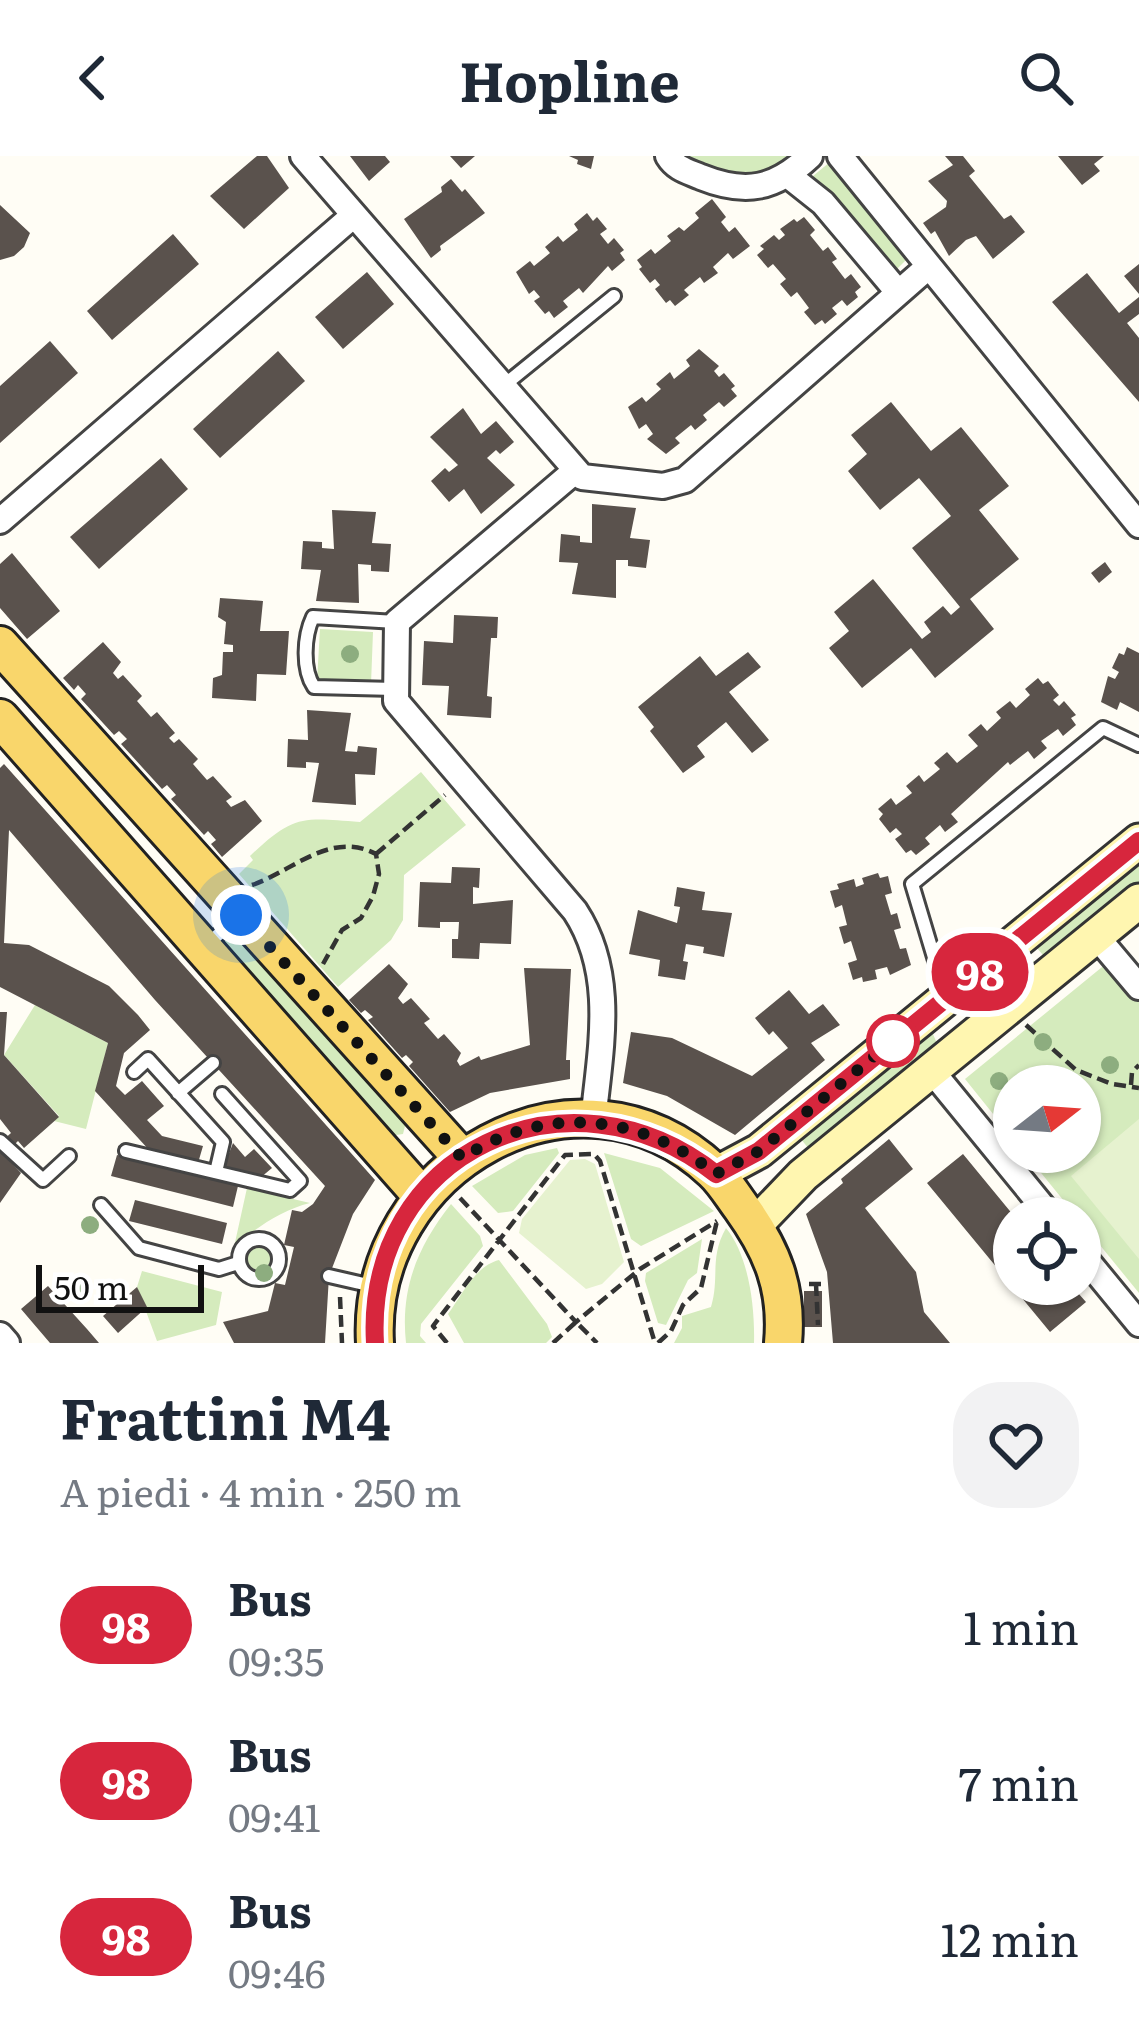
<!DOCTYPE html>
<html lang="it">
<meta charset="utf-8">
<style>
body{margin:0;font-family:Literata,serif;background:#f2f2f3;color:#1f2937;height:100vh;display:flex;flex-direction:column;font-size:45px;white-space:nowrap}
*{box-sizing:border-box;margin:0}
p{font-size:39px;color:#747a83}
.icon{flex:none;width:66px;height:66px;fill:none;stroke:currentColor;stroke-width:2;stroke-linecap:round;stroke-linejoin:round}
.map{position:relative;height:1187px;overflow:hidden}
.panel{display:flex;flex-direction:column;background:#fff;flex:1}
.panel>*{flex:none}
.badge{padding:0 24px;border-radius:39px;font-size:42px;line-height:78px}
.needle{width:78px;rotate:73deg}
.fabs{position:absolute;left:993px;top:909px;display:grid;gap:24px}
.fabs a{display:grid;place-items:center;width:108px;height:108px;border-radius:50%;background:#fff;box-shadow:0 3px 9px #0004;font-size:60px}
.scale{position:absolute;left:36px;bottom:30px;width:168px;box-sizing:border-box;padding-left:12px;border:6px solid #111;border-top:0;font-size:33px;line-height:42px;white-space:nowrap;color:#111;-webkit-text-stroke:9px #fff;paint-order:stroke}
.you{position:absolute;width:60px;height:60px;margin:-30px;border:9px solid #fff;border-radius:50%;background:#1a73e8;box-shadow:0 0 0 18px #1a73e833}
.map>.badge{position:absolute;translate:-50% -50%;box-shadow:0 0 0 6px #fff}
.round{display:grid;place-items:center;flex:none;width:126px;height:126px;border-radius:48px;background:#f2f2f3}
.overview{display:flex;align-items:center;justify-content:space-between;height:204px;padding:0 60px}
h1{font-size:57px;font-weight:700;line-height:90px}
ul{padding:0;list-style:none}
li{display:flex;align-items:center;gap:36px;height:156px;padding:0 60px}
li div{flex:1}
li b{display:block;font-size:45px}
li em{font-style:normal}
li .badge{min-width:132px;font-weight:700;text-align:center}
header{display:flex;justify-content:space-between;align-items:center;height:156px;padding:0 60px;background:#fff;font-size:54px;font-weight:700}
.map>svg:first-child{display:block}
.green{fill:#d5ebbd}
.pitch{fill:#e6f2cf}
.building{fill:#5a524d}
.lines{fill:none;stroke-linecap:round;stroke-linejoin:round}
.lane-casing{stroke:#444;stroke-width:18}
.street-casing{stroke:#444;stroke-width:30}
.secondary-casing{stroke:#333;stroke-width:39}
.primary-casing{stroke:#222;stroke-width:42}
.path{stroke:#333;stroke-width:4.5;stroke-dasharray:12 6;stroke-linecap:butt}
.lane{stroke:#fff;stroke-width:12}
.street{stroke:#fff;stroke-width:24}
.secondary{stroke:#fff6b0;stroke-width:33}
.primary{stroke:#f9d66b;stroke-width:36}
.tree{fill:#8dad7f}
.line-casing{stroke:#fff;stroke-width:27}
.line{stroke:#d7263d;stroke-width:18}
.walk{stroke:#111;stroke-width:12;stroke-dasharray:0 21.6}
.stop-dot{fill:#fff;stroke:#d7263d;stroke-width:6}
</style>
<header><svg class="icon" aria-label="back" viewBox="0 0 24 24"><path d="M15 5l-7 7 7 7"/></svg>Hopline<svg class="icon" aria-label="search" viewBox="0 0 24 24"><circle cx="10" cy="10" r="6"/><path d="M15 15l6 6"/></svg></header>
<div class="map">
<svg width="1139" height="1187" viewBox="0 0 1139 1187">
<rect width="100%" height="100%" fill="#fffdf5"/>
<path class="green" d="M682 0H797L762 24 690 10Z
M830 6 908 102 892 118 813 20Z
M320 473 373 476 371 528 317 525Z
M421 616 466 669 404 719 403 764 391 784 338 831 239 718 253 704 250 700C293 659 301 661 360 666Z
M1139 696V731L1048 805 1031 785Z
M237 766 408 958 403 978 382 981 211 788Z
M1024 791 1039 813 970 864 958 853Z
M1107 807 1139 846V1137L1024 996H1080V930H1014V984L965 923Z
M35 849 108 887 86 973 54 965 59 960 4 899Z
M926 875 933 878 938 890 813 998 796 977Z
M557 992 559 997 513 1055 498 1057 472 1030 525 999Z
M604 997 660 1012 714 1055 641 1090 631 1083Z
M247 1032 310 1047C281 1054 253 1074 234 1091Z
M451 1048 480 1080 483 1090 421 1168 420 1180 426 1187H406C400 1132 418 1090 451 1048Z
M726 1072C749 1100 755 1151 754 1187H674L682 1172V1160L711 1151C720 1121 709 1102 726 1072Z
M702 1083 697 1117 688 1124 666 1169 658 1167 645 1125 646 1117Z
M243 1103a16 16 0 1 1 32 0a16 16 0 1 1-32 0Z
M499 1104 547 1168 552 1181 546 1187H464L448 1158C462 1139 475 1110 499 1104Z
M142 1115 222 1136 216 1169 157 1185 137 1131Z"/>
<path class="pitch" d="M1139 963V1103L1071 1020Z
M585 1003 595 1008 624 1106 602 1128 586 1133 519 1077 522 1063 570 1004Z"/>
<path class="building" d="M257 0H267L289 32 244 73 210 40Z
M350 0H385L390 6 369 25Z
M450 0H475L461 12Z
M569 0H594L591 13 577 8 578 4Z
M945 0H963L975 15 969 20 1004 63 1011 59 1025 76 993 103 976 80 966 84 949 100 935 75 931 78 923 67 946 51 947 45 928 25 953 9Z
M1058 0H1104L1094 8 1100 15 1082 29Z
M451 23 462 36 465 33 485 57 440 90 441 94 431 102 404 63 442 36 441 31Z
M712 43 726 61 721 66 729 76 735 71 750 90 733 103 728 97 713 111 718 117 704 127 700 121 684 134 689 139 675 150 670 144 666 147 655 133 660 129 655 123 650 127 639 113 642 111 637 104 651 93 655 98 671 85 667 80 679 71 684 75 699 62 695 57Z
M0 49 30 77 24 91 14 100 0 104Z
M587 57 593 65 597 61 607 73 600 78 608 88 614 82 624 94 620 97 625 104 612 115 608 110 583 137 579 132 563 145 568 151 554 162 549 155 545 158 534 145 540 141 534 134 529 138 516 116 530 105 534 110 550 97 545 91 558 80 563 86 578 74 574 68Z
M804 61 815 74 810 79 823 95 828 91 837 103 832 106 845 123 851 118 861 131 855 136 858 141 847 150 842 144 832 152 837 158 825 168 822 164 815 169 804 156 809 152 797 136 791 141 780 128 786 123 773 108 768 112 757 99 764 93 760 90 774 79 779 84 785 79 780 73 794 63 797 66Z
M173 78 199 108 112 184 87 155Z
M1139 108V138L1124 120Z
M367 116 394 148 343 193 315 161Z
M1087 117 1119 157 1139 141V158L1127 167 1139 182V246L1052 146Z
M50 185 78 217 0 287V230Z
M699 193 719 210 714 215 719 221 724 217 735 230 731 233 737 240 724 251 719 246 703 259 707 264 695 274 691 269 675 282 680 287 666 298 647 283 653 278 646 268 639 273 628 251 642 241 646 246 661 233 656 228 670 216 674 223 690 210 686 204Z
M278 195 305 225 220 302 193 273Z
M891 246 931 295 961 271 1009 330 979 354 1019 403 970 443 994 473 935 522 911 492 862 532 829 492 849 475 834 456 873 423 922 483 931 476 924 466 943 450 951 459 960 451 912 392 951 360 919 322 880 354 848 315 867 298 851 279Z
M463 252 481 278 496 265 514 286 500 298 496 294 487 302 515 329 481 358 464 333 449 346 431 325 445 312 449 316 458 309 430 281Z
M161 302 188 333 99 413 70 381Z
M592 348 636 352 630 382 650 384 646 412 628 410V404H616V442L572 438 578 407 559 406 561 378 580 380V386L592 387Z
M332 354 376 356 372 387 391 388 389 416 371 415V409L358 408 359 447 316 445 321 414 301 413 303 385 322 386V392L334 393Z
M12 397 60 455 27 483 0 452V408Z
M1105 406 1112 416 1099 427 1091 417Z
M220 442 263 445 260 475H289L286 519 257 518 256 545 212 542 213 522 222 519 223 496H233V489L224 488 226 466 218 461Z
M454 459 498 461 497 482H491L487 540 492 541 491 562 447 559 449 530 422 529 424 485 453 487Z
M103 486 121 506 113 517 118 523 123 519 142 540 137 545 151 561 157 556 175 577 169 582 174 587 179 583 198 603 193 608 207 624 213 620 232 641 226 645 231 651 245 644 262 665 222 701 211 688 216 684 208 675 204 679 171 643 176 639 167 629 162 633 121 588 127 583 119 575 114 579 81 543 86 538 78 529 74 534 63 522Z
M1127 491 1139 497V556L1120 546 1117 554 1101 546 1108 520 1115 523 1119 516 1112 512 1119 497 1124 499Z
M748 496 761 511 729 536 769 584 752 597 726 566 697 590 705 601 683 617 650 575 654 571 638 551 700 500 716 520Z
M1038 522 1043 528 1048 525 1059 539 1053 544 1059 550 1064 545 1076 559 1071 562 1076 569 1063 580 1058 573 1041 585 1047 592 1034 603 1028 595 1010 609 1008 606 951 658 958 666 945 676 940 669 925 682 930 688 916 699 911 694 906 697 895 683 902 678 896 672 890 677 879 663 883 658 878 653 891 642 896 649 912 637 906 630 919 619 924 626 940 613 934 607 947 596 957 607 978 590 968 579 981 568 987 575 1001 562 996 556 1010 545 1016 552 1030 539 1025 533Z
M307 554 351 557 345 595 357 596 358 590 377 592 375 619 355 618 356 649 312 646 319 607 306 606V612L287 611 288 583 308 584Z
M4 608 375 1024 353 1058 329 1120 325 1187H234L223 1166 268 1155 275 1127 285 1129 294 1091 284 1089 292 1054 302 1056 313 1048 325 1030 155 844 9 674 4 787 29 789 109 830 138 859 150 874 124 897 116 930 125 939 142 925 164 950 147 964 162 980 203 990 198 1007 150 995 95 935 108 887 0 831V612Z
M452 711 480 712 479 732 473 731V748L513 744 511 788 480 787 479 803 452 802V783H458L459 766H440V772L418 771 420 726 451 727Z
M878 717 880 722 888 720 892 737 885 739 891 759 897 757 901 772 894 774 900 793 906 792 911 809 890 819 887 811 875 814 877 823 863 826 862 821 853 824 848 807 857 804 851 785 844 788 839 771 847 769 842 749 835 752 830 735 839 733 837 728 854 723 856 731 864 728 862 722Z
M677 731 705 736 702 754 732 757 724 801 703 797 704 791 686 788 683 805 688 806 685 824 658 820 660 804 629 798 638 754 677 767 680 751 674 750Z
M389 808 408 828 398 842 403 848 411 842 430 863 424 867 438 883 444 878 461 897 457 905 460 910 479 900 481 904 530 889 524 812 571 813 566 904H570V923L490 937 450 956 409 910 413 906 406 899 402 902 368 864 373 861 365 854 361 857 349 844Z
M789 834 809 858 823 848 840 869 811 887 825 904 735 979 667 940 623 927 631 876 672 882 752 920 788 892 773 875 769 879 755 862Z
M0 856H7L4 899 59 961 24 992 18 985 10 993 2 985 11 977 0 963Z
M889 983 913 1013 865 1052 916 1116 924 1156 950 1187H833L827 1116 806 1058 843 1027 841 1023Z
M233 987 245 1001 254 993 272 1012 260 1022 223 1013Z
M0 994 21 1017 0 1047Z
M963 998 1014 1060V1128H1070L1086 1146 1050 1176 927 1027Z
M117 999 238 1030 233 1051 111 1020Z
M135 1044 227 1067 222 1088 129 1065Z
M48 1130 87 1173 99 1187H50L21 1153Z
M137 1131 147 1151 118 1177 103 1160Z
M804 1135H822V1171H804Z"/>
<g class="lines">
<defs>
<path id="lane" d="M503 230 614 140
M395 533 314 531C302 513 304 480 313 461L396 466
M205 790 240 760
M945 838 912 728 1103 572 1139 589
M134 916 148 903 223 986 216 1016
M178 937 213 907
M0 985 43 1024 69 1000
M126 995 290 1034 300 1025 222 938
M101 1049 139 1092 219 1113 238 1107
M239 1103a20 20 0 1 1 40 0a20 20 0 1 1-40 0Z
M329 1120 377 1131"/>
<path id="street" d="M303 0 582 321 663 330 685 324 928 111
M668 0C676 13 687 15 701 21 746 39 775 33 810 0
M840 0 1139 369
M789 20 823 47 898 136
M575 315 397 466 396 545 575 755C617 819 600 894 593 966
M0 365 354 59
M1096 780 1139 831
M931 914 1052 1062
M1080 1096 1139 1168
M0 1179 7 1187"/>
<path id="secondary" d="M716 1018 759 995 1139 685
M756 1068 803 1019 1139 745"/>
<path id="primary" d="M0 489 462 1002
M0 562 421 1039
M375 1187C365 1010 577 888 713 1015 724 1025 732 1039 741 1051 772 1094 788 1132 783 1187"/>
</defs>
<use href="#lane" class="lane-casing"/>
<use href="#street" class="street-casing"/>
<use href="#secondary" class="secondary-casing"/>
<use href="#primary" class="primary-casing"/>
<path class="path" d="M376 698 445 639
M252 729C293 715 331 674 376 698L379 718 373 740 361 762 342 774 323 808
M1026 869 1076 914 1112 928 1139 932
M1131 929 1132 916 1139 909
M460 1042 576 1166 640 1113 717 1065
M809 1128H826
M816 1128 818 1169
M340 1141 342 1187
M447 1187 433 1170 565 999 594 998 600 1005 655 1187
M553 1187 576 1166 597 1187
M658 1187 671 1175 683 1149 701 1132 717 1065"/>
<use href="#lane" class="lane"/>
<use href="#street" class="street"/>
<use href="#secondary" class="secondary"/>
<use href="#primary" class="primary"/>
</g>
<g class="tree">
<circle cx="350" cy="498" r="9"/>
<circle cx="1043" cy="886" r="9"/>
<circle cx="1110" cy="909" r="9"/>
<circle cx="999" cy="925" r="9"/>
<circle cx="90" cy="1069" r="9"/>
<circle cx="264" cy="1117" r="9"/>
<circle cx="82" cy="1128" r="9"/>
</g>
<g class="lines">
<defs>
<path id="line" d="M375 1187C364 995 570 902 716 1018L759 995 1139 685"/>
</defs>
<use href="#line" class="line-casing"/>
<use href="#line" class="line"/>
<path class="walk" d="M241 759 462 1002C545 948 639 957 716 1018L759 995 893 885"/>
</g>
<circle class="stop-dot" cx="893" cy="885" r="24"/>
</svg>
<div class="fabs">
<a><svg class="needle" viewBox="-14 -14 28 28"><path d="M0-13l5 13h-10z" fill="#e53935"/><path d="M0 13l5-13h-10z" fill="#747a83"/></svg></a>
<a><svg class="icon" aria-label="locate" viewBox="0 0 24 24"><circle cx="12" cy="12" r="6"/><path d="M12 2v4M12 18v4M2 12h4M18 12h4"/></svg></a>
</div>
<div class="scale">50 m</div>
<div class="you" style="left:241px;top:759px"></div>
<b class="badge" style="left:980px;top:816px;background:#d7263d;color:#fff">98</b>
</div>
<section class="panel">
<div class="overview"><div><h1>Frattini M4</h1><p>A piedi · 4 min · 250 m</p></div><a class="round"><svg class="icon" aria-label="heart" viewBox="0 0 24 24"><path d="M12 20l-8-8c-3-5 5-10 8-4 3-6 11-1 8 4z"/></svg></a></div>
<ul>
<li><span class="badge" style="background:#d7263d;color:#fff">98</span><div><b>Bus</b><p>09:35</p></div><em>1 min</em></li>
<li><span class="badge" style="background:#d7263d;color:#fff">98</span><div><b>Bus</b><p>09:41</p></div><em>7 min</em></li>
<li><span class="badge" style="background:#d7263d;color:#fff">98</span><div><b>Bus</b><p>09:46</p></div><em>12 min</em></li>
</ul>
</section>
